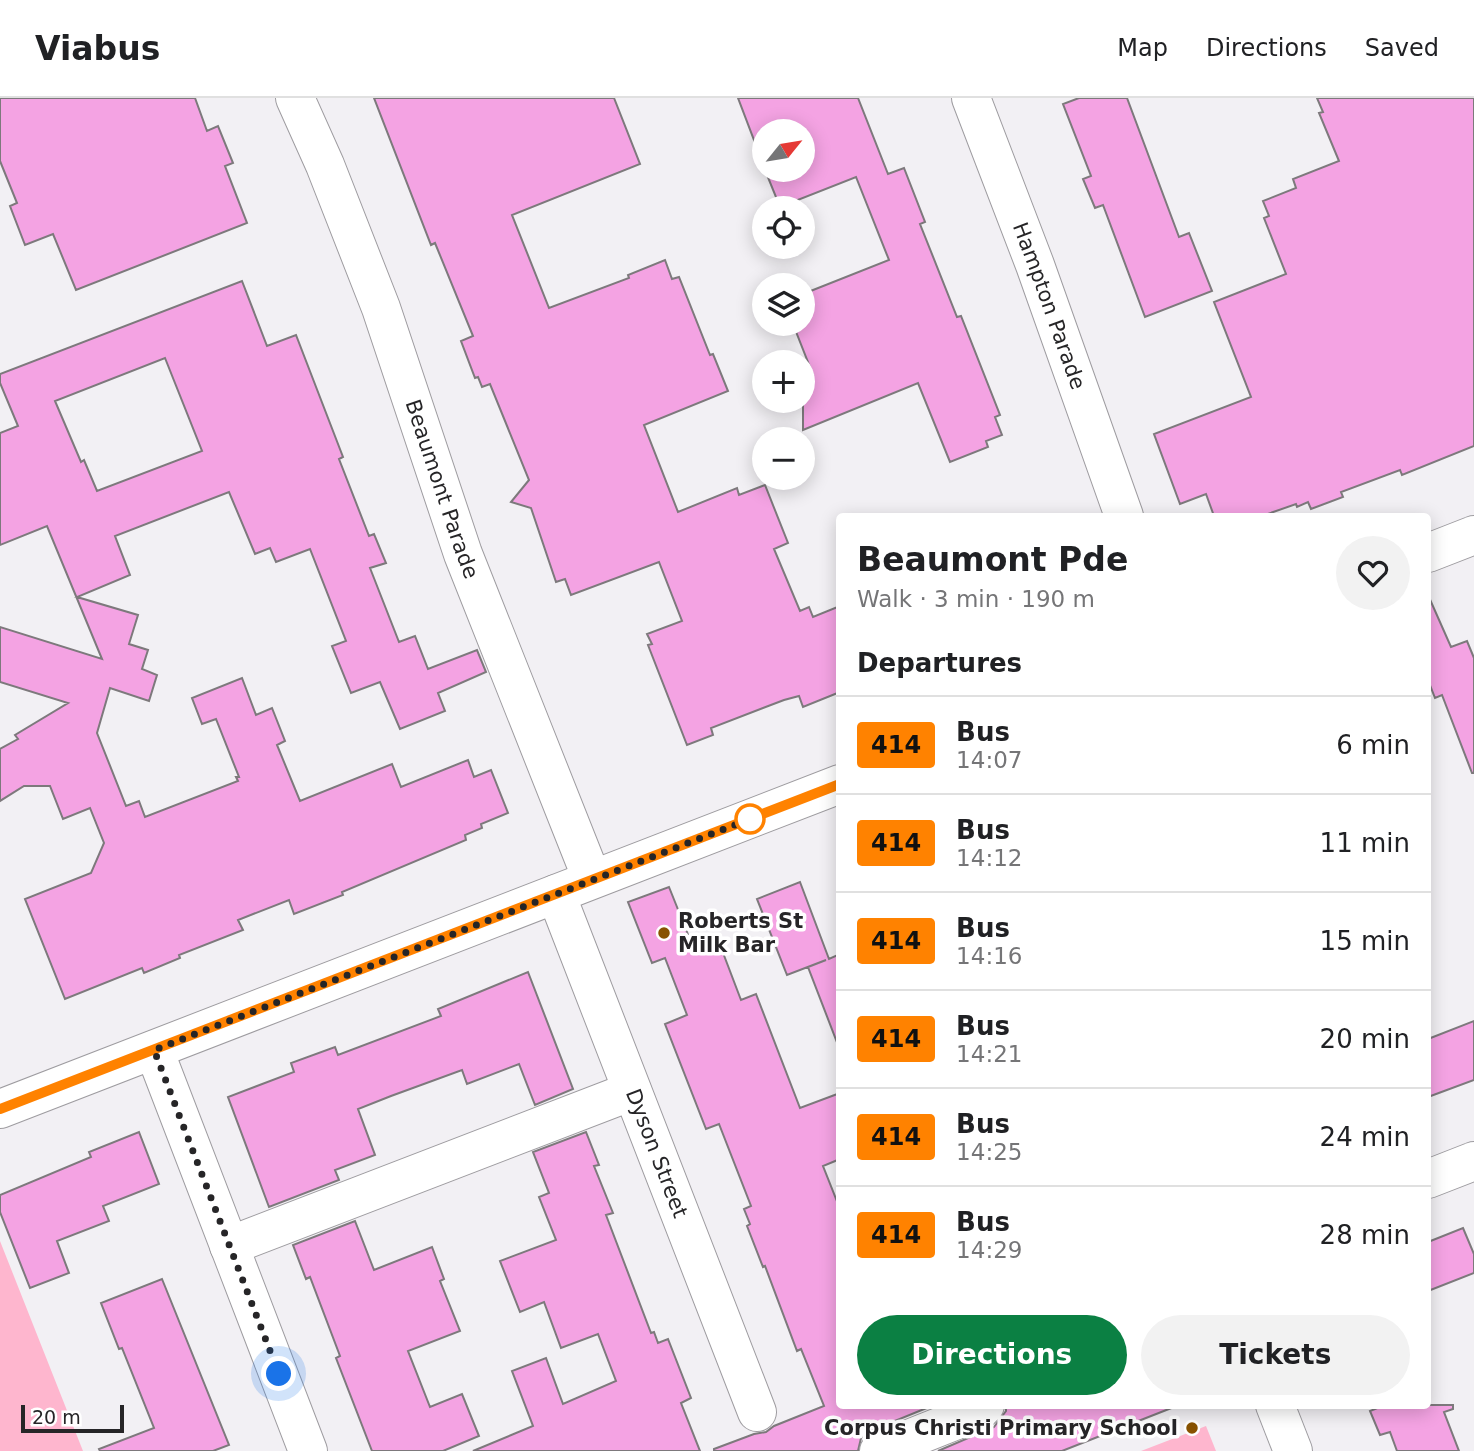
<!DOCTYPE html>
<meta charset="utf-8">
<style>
body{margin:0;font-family:"DejaVu Sans",sans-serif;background:#f2f2f2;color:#202124;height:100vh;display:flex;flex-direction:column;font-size:26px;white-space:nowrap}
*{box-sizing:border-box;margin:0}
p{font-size:23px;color:#757577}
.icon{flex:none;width:38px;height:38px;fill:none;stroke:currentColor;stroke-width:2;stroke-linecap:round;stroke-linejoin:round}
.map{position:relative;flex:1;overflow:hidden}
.panel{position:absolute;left:836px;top:415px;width:595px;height:896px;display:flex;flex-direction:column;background:#fff;border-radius:7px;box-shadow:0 4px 18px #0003}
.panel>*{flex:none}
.badge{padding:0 14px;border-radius:5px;font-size:24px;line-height:46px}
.needle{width:46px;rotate:60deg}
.fabs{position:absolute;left:752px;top:21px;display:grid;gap:14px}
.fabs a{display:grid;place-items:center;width:63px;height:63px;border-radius:50%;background:#fff;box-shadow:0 4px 18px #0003;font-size:35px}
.scale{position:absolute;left:21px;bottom:18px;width:103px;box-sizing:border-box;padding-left:7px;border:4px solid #262527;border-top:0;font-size:19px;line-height:24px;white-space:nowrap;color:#262527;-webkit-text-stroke:5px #fff;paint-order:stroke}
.you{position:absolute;width:35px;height:35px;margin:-18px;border:5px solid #fff;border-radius:50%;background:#1a73e8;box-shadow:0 0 0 10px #1a73e833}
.map>.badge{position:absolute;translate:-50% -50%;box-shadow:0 0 0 4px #fff}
h2{padding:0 21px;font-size:26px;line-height:63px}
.round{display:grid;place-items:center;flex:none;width:74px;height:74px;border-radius:37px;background:#f2f2f2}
.summary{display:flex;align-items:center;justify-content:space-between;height:119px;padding:0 21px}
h1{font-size:33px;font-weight:700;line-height:52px}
.cta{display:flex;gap:14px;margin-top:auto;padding:14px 21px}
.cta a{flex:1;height:80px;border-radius:42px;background:#0b8043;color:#fff;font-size:28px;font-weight:700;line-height:80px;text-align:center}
.cta a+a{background:#f2f2f2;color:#202124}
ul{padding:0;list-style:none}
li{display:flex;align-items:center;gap:21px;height:98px;padding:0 21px;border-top:2px solid #e0e0e0}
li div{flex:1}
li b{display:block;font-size:26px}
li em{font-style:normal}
li .badge{min-width:77px;font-weight:700;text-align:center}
header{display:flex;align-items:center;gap:42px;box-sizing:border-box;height:98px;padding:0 35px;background:#fff;border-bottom:2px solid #e0e0e0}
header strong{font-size:33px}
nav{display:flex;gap:38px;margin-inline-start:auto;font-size:24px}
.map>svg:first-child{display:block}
.green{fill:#feb6ce}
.building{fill:#f4a3e3;stroke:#7d797c;stroke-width:2;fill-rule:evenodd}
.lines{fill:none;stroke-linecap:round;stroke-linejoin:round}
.minor-casing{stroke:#9e9ca0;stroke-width:40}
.minor{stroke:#fff;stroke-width:38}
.line-casing{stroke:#fff;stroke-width:16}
.line{stroke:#ff8200;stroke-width:10}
.walk{stroke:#262527;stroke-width:7;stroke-dasharray:0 12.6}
.stop-dot{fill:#fff;stroke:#ff8200;stroke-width:3.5}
.poi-dot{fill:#885200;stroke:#fff;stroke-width:2.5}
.labels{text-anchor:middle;stroke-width:7;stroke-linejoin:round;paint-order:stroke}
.street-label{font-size:21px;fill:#262527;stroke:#fff}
.poi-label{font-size:21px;font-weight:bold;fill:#262527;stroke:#fff;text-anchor:start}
</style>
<header>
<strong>Viabus</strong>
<nav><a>Map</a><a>Directions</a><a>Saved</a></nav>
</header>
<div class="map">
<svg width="1474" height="1353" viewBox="0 0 1474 1353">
<rect width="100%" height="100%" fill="#f2f0f4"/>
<path class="green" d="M0 1143 83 1353H0Z
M1206 1328 1216 1353H1141Z"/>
<path class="building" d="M0 0H195L207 33 218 28 233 65 225 68 247 125 76 192 53 136 25 147 10 108 17 105 0 63Z
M374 0H614L640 66 512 117 549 210 629 180 628 177 665 162 672 181 679 179 710 257 713 256 728 293 644 327 678 414 737 390 739 397 765 387 788 445 774 451 800 513 809 509 813 519 840 508V594L803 609 799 598 784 602 711 630 713 637 687 647 648 547 652 546 647 536 682 523 659 464 571 497 565 481 556 484 531 410 511 404 529 382 490 286 482 289 478 279 475 280 461 243 473 238 435 145 431 147Z
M738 0H858L888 76 904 70 925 124 920 126 957 219 961 218 1000 317 995 319 1002 337 986 343 988 349 950 364 918 285 803 332V281L813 277 793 226H803V196L889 162 856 79 780 109 765 72H803V33H765V71Z
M1079 0H1127L1179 139 1189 135 1212 193 1145 219 1103 107 1095 110 1083 81 1091 78 1063 6Z
M1317 0H1474V348L1402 377 1400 372 1341 394 1343 399 1311 411 1308 404 1297 409 1296 406 1262 418H1214L1206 396 1180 406 1154 336 1251 299 1214 204 1286 176 1264 120 1269 118 1263 103 1296 90 1293 81 1339 63 1319 15 1323 14Z
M242 183 267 248 296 237 343 359 339 361 369 438 374 436 386 465 370 470 399 544 415 538 428 571 477 552 486 574 438 595 445 613 400 631 380 584 351 595 332 548 346 543 310 451 276 464 270 450 255 456 229 394 115 438 130 477 77 499 138 517 129 546 148 552 142 571 157 577 149 603 110 590 97 635 126 708 139 703 145 719 238 683 236 679H239L216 621 202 626 192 600 242 580 256 617 272 610 285 643 277 647 300 703 392 666 401 689 468 662 474 679 491 672 508 715 481 726 482 730 465 737 466 742 342 794 343 797 294 816 289 802 238 822 243 832 179 857 180 860 144 875 142 870 65 901 25 801 91 775 104 745 90 710 63 721 50 688H24L0 703V651L18 641 15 637 68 605 0 584V529L102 561 47 428 0 447V335L18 328 0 285V276ZM165 260 202 353 97 393 84 362 81 364 55 303Z
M1428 497 1451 549 1467 543 1474 560V675H1472L1442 597 1435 600 1428 582Z
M800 784 829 861 840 856V947H838L808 869 826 862 787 877 757 801Z
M669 789 693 849 717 839 741 902 756 896 800 1010 840 995V1061L823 1068 840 1111V1307H934L870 1333 861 1340 858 1353H714V1351L754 1336 766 1334 774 1328 824 1308 801 1251 797 1253 765 1168 763 1169 747 1128 750 1126 744 1111 751 1108 719 1026 706 1031 665 926 687 917 665 860 652 865 628 804Z
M528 874 573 991 535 1007 519 966 467 986 462 972 391 998 358 1011 375 1057 335 1072 339 1082 269 1109 228 999 294 974 291 965 335 949 338 957 441 918 438 911Z
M1474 923V982L1428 999V941Z
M139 1034 159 1086 103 1108 109 1123 57 1143 69 1175 30 1190 0 1114V1097L91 1059 89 1054Z
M586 1034 599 1067 594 1068 613 1115 606 1117 651 1235 654 1234 658 1245 668 1241 691 1300 681 1305 700 1353H473L533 1328 512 1273 546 1260 563 1306 616 1283 598 1236 561 1250 544 1204 520 1214 500 1163 556 1142 539 1099 549 1095 533 1054Z
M355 1123 374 1172 432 1149 444 1181 440 1183 460 1233 408 1253 430 1309 462 1296 479 1338 443 1353H372L336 1260 340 1258 310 1179 306 1181 293 1147Z
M1463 1130 1474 1156V1175L1428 1193V1144Z
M162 1181 229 1347 213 1353H100L99 1351 154 1330 122 1250 119 1251 101 1205Z
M1006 1307H1174V1309L1062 1353H938L994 1329 1006 1313Z
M1379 1307H1453V1311L1444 1314 1459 1353H1397L1390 1334 1380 1337 1370 1313 1380 1309Z"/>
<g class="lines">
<defs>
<g id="minor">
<path id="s1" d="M295 0 325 67 381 210 463 456 592 781"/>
<path id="s2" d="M971 0 1035 167 1124 418"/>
<path d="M1428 455 1474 437"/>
<path id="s3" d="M556 796 757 1314"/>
<path d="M154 952 308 1353"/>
<path d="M0 1011 840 686"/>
<path d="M1428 1081 1474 1063"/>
<path d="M229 1148 632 993"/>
<path d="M1275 1307 1293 1353"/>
<path d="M879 1353 979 1313 985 1307"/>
</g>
</defs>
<use href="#minor" class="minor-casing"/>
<use href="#minor" class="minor"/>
</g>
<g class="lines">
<defs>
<path id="line" d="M0 1011 840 686"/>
</defs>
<use href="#line" class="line-casing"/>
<use href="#line" class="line"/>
<path class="walk" d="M279 1276 154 952 750 721"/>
</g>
<circle class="stop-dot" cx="750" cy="721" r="14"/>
<g class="poi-dot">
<circle cx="664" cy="835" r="7"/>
<circle cx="1192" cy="1330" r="7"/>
</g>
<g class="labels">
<g class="street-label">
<text dy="7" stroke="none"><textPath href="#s2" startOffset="222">Hampton Parade</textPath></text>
<text dy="7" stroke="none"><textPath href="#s1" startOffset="418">Beaumont Parade</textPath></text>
<text dy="7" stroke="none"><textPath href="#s3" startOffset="278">Dyson Street</textPath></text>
</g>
<g class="poi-label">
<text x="678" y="830">Roberts St<tspan x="678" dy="24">Milk Bar</tspan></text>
<text x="1178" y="1337" text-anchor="end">Corpus Christi Primary School</text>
</g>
</g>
</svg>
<div class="fabs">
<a><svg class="needle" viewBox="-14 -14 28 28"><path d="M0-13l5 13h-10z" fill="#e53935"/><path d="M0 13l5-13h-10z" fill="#757577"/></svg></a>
<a><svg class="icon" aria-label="locate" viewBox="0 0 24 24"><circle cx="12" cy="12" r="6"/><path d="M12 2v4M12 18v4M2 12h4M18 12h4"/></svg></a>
<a><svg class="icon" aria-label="layers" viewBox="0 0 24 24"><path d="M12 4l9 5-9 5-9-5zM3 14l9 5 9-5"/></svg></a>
<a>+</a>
<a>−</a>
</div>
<div class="scale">20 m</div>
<div class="you" style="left:279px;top:1276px"></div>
<section class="panel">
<div class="summary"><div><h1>Beaumont Pde</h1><p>Walk · 3 min · 190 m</p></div><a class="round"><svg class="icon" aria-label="heart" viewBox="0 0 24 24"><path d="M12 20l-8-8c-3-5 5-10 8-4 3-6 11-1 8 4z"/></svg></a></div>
<h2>Departures</h2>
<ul>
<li><span class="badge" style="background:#ff8200;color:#111">414</span><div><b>Bus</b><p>14:07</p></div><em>6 min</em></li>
<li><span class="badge" style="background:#ff8200;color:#111">414</span><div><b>Bus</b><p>14:12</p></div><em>11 min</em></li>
<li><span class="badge" style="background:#ff8200;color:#111">414</span><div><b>Bus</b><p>14:16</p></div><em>15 min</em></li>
<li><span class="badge" style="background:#ff8200;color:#111">414</span><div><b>Bus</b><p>14:21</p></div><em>20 min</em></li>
<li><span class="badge" style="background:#ff8200;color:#111">414</span><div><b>Bus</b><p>14:25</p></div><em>24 min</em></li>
<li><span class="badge" style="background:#ff8200;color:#111">414</span><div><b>Bus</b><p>14:29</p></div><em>28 min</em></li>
</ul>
<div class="cta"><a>Directions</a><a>Tickets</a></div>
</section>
</div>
